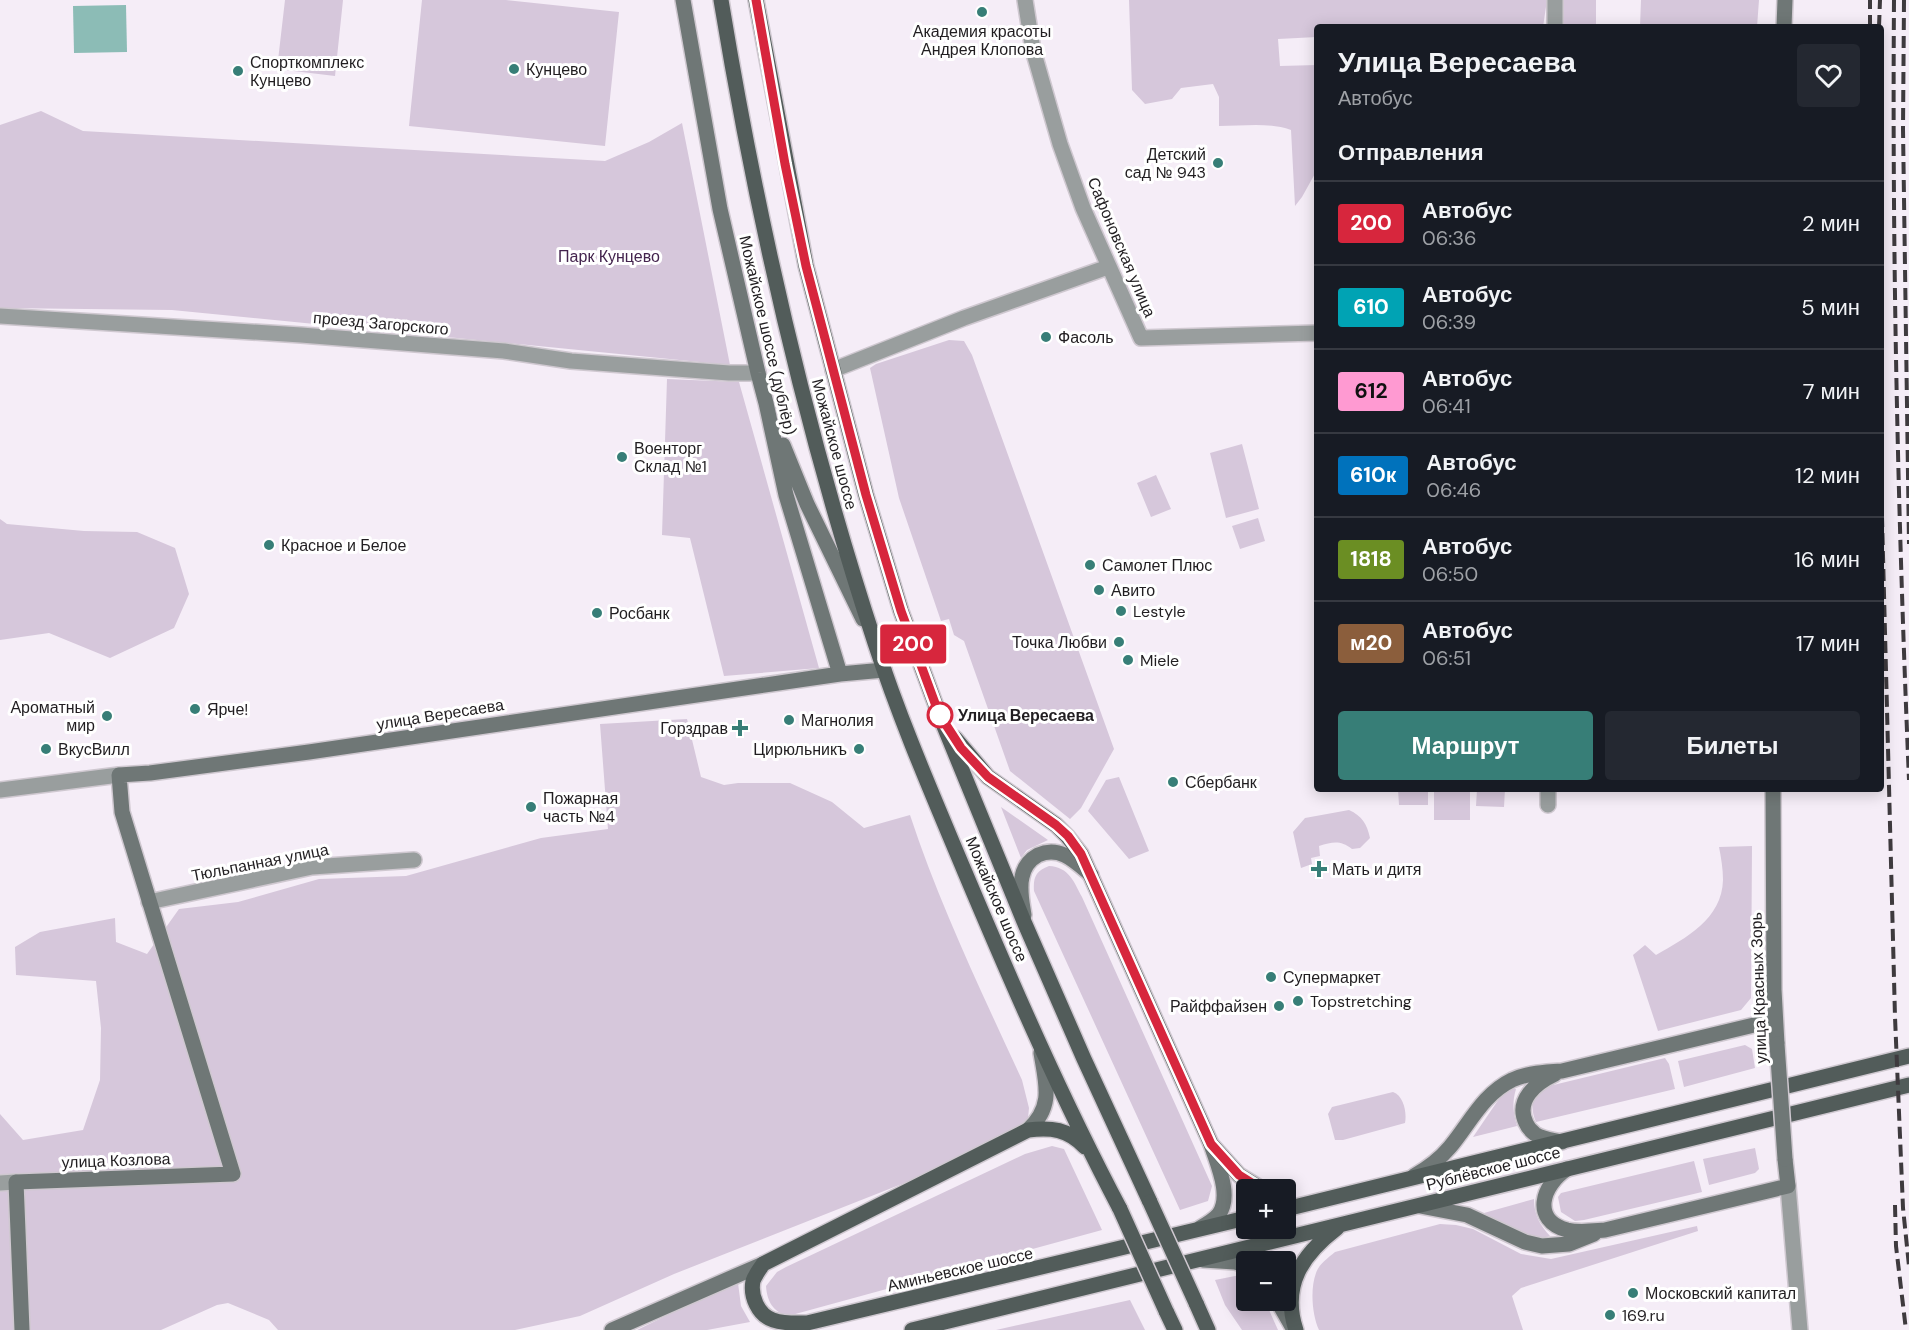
<!DOCTYPE html>
<html lang="ru">
<meta charset="utf-8">
<style>
body{margin:0;font-family:"DM Sans",sans-serif;background:#242831;color:#f1f3f6;height:100vh;display:flex;flex-direction:column;font-size:22px;white-space:nowrap}
*{box-sizing:border-box;margin:0}
p{font-size:20px;color:#9ea1a6}
.icon{flex:none;width:33px;height:33px;fill:none;stroke:currentColor;stroke-width:2;stroke-linecap:round;stroke-linejoin:round}
.map{position:relative;flex:1;overflow:hidden}
.drawer{position:absolute;left:1314px;top:24px;width:570px;height:768px;display:flex;flex-direction:column;background:#171b24;border-radius:6px;box-shadow:0 3px 15px #0003}
.drawer>*{flex:none}
.badge{padding:0 12px;border-radius:4px;font-size:21px;line-height:39px}
.tools{position:absolute;left:1236px;top:1179px;display:grid;gap:12px}
.tools a{display:grid;place-items:center;width:60px;height:60px;border-radius:6px;background:#171b24;box-shadow:0 3px 15px #0003;font-size:30px}
.map>.badge{position:absolute;translate:-50% -50%;box-shadow:0 0 0 3px #fff}
h2{padding:0 24px;font-size:22px;line-height:54px}
.round{display:grid;place-items:center;flex:none;width:63px;height:63px;border-radius:6px;background:#242831}
.summary{display:flex;align-items:center;justify-content:space-between;height:102px;padding:0 24px}
h1{font-size:28px;font-weight:800;line-height:45px}
.primary-button{display:flex;gap:12px;margin-top:auto;padding:12px 24px}
.primary-button a{flex:1;height:69px;border-radius:6px;background:#377e77;color:#fff;font-size:24px;font-weight:800;line-height:69px;text-align:center}
.primary-button a+a{background:#242831;color:#f1f3f6}
ul{padding:0;list-style:none}
li{display:flex;align-items:center;gap:18px;height:84px;padding:0 24px;border-top:2px solid #363941}
li div{flex:1}
li b{display:block;font-size:22px}
li em{font-style:normal}
li .badge{min-width:66px;font-weight:700;text-align:center}
.map>svg:first-child{display:block}
.green{fill:#d6c7db}
.water{fill:#8cbcb6}
.lines{fill:none;stroke-linecap:round;stroke-linejoin:round}
.street-casing{stroke:#cfc8d0;stroke-width:18}
.secondary-casing{stroke:#cfc8d0;stroke-width:18}
.primary-casing{stroke:#cfc8d0;stroke-width:18}
.street{stroke:#999e9e;stroke-width:15}
.secondary{stroke:#6f7776;stroke-width:15}
.primary{stroke:#525c5a;stroke-width:15}
.rail{stroke:#3e3a3e;stroke-width:4;stroke-dasharray:12 6;stroke-linecap:butt}
.secondary-bridge-casing{stroke:#cfc8d0;stroke-width:18;stroke-linecap:butt}
.primary-bridge-casing{stroke:#cfc8d0;stroke-width:18;stroke-linecap:butt}
.secondary-bridge{stroke:#6f7776;stroke-width:15}
.primary-bridge{stroke:#525c5a;stroke-width:15}
.line-casing{stroke:#fff;stroke-width:14}
.line{stroke:#d7263d;stroke-width:9}
.poi-dot{fill:#377e77;stroke:#fff;stroke-width:2}
.stop-dot{fill:#fff;stroke:#d7263d;stroke-width:3}
.labels{text-anchor:middle;stroke-width:6;stroke-linejoin:round;paint-order:stroke}
.poi-label{font-size:16px;fill:#211e21;stroke:#fff;text-anchor:start}
.street-label{font-size:16px;fill:#211e21;stroke:#fff}
.park-label{font-size:16px;fill:#44244e;stroke:#fff}
.stop-label{font-size:16px;font-weight:bold;fill:#211e21;stroke:#fff;text-anchor:start}
</style>
<div class="map">
<svg width="1909" height="1330" viewBox="0 0 1909 1330">
<rect width="100%" height="100%" fill="#f5edf7"/>
<path class="green" d="M285 0H343L335 76 277 69Z
M422 0H506L619 12 605 146 409 126Z
M1129 0H1547L1543 27H1317V37L1278 39 1280 66 1317 65V170L1302 197 1295 206 1291 130C1269 122 1243 126 1219 126V97L1213 84 1181 88 1172 99 1145 104 1132 90Z
M1558 0H1596V27H1559Z
M1641 0H1759L1757 27H1640Z
M41 111 83 131 605 161 649 142 682 123 730 365 172 310 0 308V125Z
M949 340 964 341 972 355 1114 749 1081 808 1070 819 1010 771 964 641 954 635 949 619 941 621 899 498 870 368 876 364Z
M667 379 739 382 819 668 724 676 690 538 662 535Z
M1242 444 1259 509 1226 518 1210 453Z
M1156 475 1171 509 1151 517 1137 483Z
M1258 518 1265 541 1240 549 1232 526Z
M0 519 7 524 84 531 137 532 175 548 189 594 174 628 110 658 49 633 0 640Z
M687 719 701 777 724 785 738 783H790L832 802 864 828 910 815C940 906 982 993 1022 1080L1029 1108 1027 1128 960 1161 674 1274 580 1316 515 1330H278L269 1320 228 1303 217 1305 161 1330H0V1114L23 1140 83 1130 100 1080 101 1028 96 981 16 975 15 947 40 932 115 918 116 942 147 954 179 909 238 902 319 879 406 876 541 838 608 829 600 724Z
M1119 777 1149 851 1129 859 1088 811 1106 780Z
M1398 789H1428V805H1399Z
M1434 789H1470V820H1434Z
M1477 789H1505L1504 807 1476 806Z
M1001 807 1048 840 1027 850 1021 858Z
M1349 810C1362 816 1367 824 1370 838L1360 848 1352 849C1340 840 1333 842 1319 846L1320 856 1311 858 1312 864 1301 868 1293 832 1305 818Z
M1752 846 1751 998 1741 1010 1658 1031 1633 955 1645 945 1656 955C1686 938 1722 919 1723 880 1723 869 1721 857 1719 847Z
M1049 866C1069 867 1074 882 1082 897L1212 1186 1208 1201 1180 1210 1034 891C1033 877 1036 871 1049 866Z
M1745 1045 1752 1049 1755 1068 1684 1087 1678 1061Z
M1665 1058 1669 1064 1675 1089 1536 1122C1530 1108 1532 1099 1541 1088Z
M1513 1088 1516 1089C1512 1102 1513 1113 1517 1126L1473 1137 1503 1093Z
M1393 1092C1404 1096 1407 1113 1405 1123L1343 1140H1335L1328 1114 1332 1107Z
M1052 1146 1064 1149 1102 1230 788 1316C773 1312 767 1301 766 1286L777 1272 786 1267 1025 1154Z
M1755 1148 1759 1169 1755 1173 1709 1185 1703 1159Z
M1694 1161 1702 1192 1584 1220 1575 1221 1561 1212 1558 1197 1561 1193Z
M1534 1199C1534 1215 1540 1225 1550 1236 1529 1243 1502 1222 1484 1213Z
M1440 1224 1456 1225 1473 1229 1521 1254 1551 1259 1697 1226 1698 1231 1521 1288 1512 1296 1523 1330H1319C1312 1315 1310 1289 1316 1273 1319 1264 1328 1258 1335 1252Z
M1240 1275H1246V1300L1265 1301 1278 1330H1242L1225 1305 1215 1280Z
M738 1283 741 1306 750 1322 707 1330H637L731 1284Z
M1130 1300 1145 1330H996Z"/>
<path class="water" d="M126 5 127 52 74 53 73 6Z"/>
<g class="lines">
<defs>
<path id="street" d="M1025 0 1033 50 1060 144 1083 208 1141 338 1317 333
M1555 0V27
M0 316 301 335 504 351 571 361 729 373H758
M833 370 964 318 1108 267
M1548 789V805
M0 790 119 775
M149 902 312 867 414 860
M0 1183 16 1182
M1788 1186 1800 1330"/>
<path id="secondary" d="M683 0 720 209 758 373 766 403 786 495 840 674
M1784 27 1785 0
M783 445 807 504 863 619
M1773 789 1774 990 1777 1044
M1024 915C1022 902 1019 889 1022 877 1024 867 1029 860 1038 855 1060 845 1076 862 1091 875
M1555 1074C1536 1083 1515 1100 1526 1123 1528 1128 1531 1131 1535 1134 1542 1139 1553 1140 1562 1142
M1028 1130C1054 1106 1046 1084 1041 1053
M1567 1169C1542 1185 1531 1220 1567 1230 1579 1233 1592 1231 1605 1230L1788 1186 1785 1159
M1414 1176C1428 1168 1440 1159 1450 1147 1470 1123 1483 1094 1512 1080 1528 1073 1545 1072 1562 1071L1775 1020
M1420 1206 1467 1215 1525 1242 1542 1246 1569 1244 1594 1234
M1200 1228C1207 1224 1214 1220 1219 1214 1232 1195 1217 1164 1211 1144
M1203 1260 1235 1262 1246 1265
M1277 1300 1294 1330
M22 1330 16 1182 233 1174 122 812 119 775 150 773 309 752 840 674 884 670
M612 1330 763 1264"/>
<path id="primary" d="M721 0C757 218 806 433 875 643 900 720 933 796 964 870 1012 984 1062 1099 1120 1209
M756 0 806 266 866 495 901 611 939 714 1025 924 1084 1059 1150 1202
M955 738 988 777 1056 825 1067 836 1081 854 1211 1144 1239 1175 1263 1190
M1085 1147C1068 1129 1051 1127 1028 1130L763 1264C760 1269 755 1275 753 1281 750 1296 758 1315 773 1320 784 1324 796 1323 807 1323L1246 1218
M1286 1209 1909 1056
M1196 1303 1208 1330
M1166 1311 1175 1330
M912 1330 1909 1085
M1296 1330C1281 1285 1303 1254 1337 1228"/>
</defs>
<use href="#street" class="street-casing"/>
<use href="#secondary" class="secondary-casing"/>
<use href="#primary" class="primary-casing"/>
<use href="#street" class="street"/>
<use href="#secondary" class="secondary"/>
<use href="#primary" class="primary"/>
<path class="rail" d="M1894 0C1892 260 1898 520 1909 780
M1904 0 1903 129 1909 544
M1870 27V0
M1879 27 1880 0
M1881 479 1895 1017 1903 1208 1909 1266
M1895 1205 1896 1246 1906 1330"/>
<defs>
<path id="secondary-bridge" d="M1777 1044 1785 1159"/>
<path id="primary-bridge" d="M1150 1202 1196 1303
M1120 1209 1166 1311"/>
</defs>
<use href="#secondary-bridge" class="secondary-bridge-casing"/>
<use href="#primary-bridge" class="primary-bridge-casing"/>
<use href="#secondary-bridge" class="secondary-bridge"/>
<use href="#primary-bridge" class="primary-bridge"/>
</g>
<g class="lines">
<defs>
<path id="line" d="M756 0 785 164 806 266 866 495 901 611 939 714 961 748 988 777 1056 825 1068 836 1081 854 1211 1144 1239 1175 1263 1190"/>
</defs>
<use href="#line" class="line-casing"/>
<use href="#line" class="line"/>
</g>
<g class="poi-dot">
<circle cx="982" cy="12" r="6"/>
<circle cx="514" cy="69" r="6"/>
<circle cx="238" cy="71" r="6"/>
<circle cx="1218" cy="163" r="6"/>
<circle cx="1046" cy="337" r="6"/>
<circle cx="622" cy="457" r="6"/>
<circle cx="269" cy="545" r="6"/>
<circle cx="1090" cy="565" r="6"/>
<circle cx="1099" cy="590" r="6"/>
<circle cx="1121" cy="611" r="6"/>
<circle cx="597" cy="613" r="6"/>
<circle cx="1119" cy="642" r="6"/>
<circle cx="1128" cy="660" r="6"/>
<circle cx="195" cy="709" r="6"/>
<circle cx="107" cy="716" r="6"/>
<circle cx="789" cy="720" r="6"/>
<path d="M737 719h6v6h6v6h-6v6h-6v-6h-6v-6h6z"/>
<circle cx="46" cy="749" r="6"/>
<circle cx="859" cy="749" r="6"/>
<circle cx="1173" cy="782" r="6"/>
<circle cx="531" cy="807" r="6"/>
<path d="M1316 860h6v6h6v6h-6v6h-6v-6h-6v-6h6z"/>
<circle cx="1271" cy="977" r="6"/>
<circle cx="1298" cy="1001" r="6"/>
<circle cx="1279" cy="1006" r="6"/>
<circle cx="1633" cy="1293" r="6"/>
<circle cx="1610" cy="1315" r="6"/>
</g>
<circle class="stop-dot" cx="940" cy="715" r="12"/>
<g class="labels">
<g class="poi-label">
<text x="982" y="37" text-anchor="middle">Академия красоты<tspan x="982" dy="18">Андрея Клопова</tspan></text>
<text x="250" y="68">Спорткомплекс<tspan x="250" dy="18">Кунцево</tspan></text>
<text x="526" y="75">Кунцево</text>
<text x="1206" y="160" text-anchor="end">Детский<tspan x="1206" dy="18">сад № 943</tspan></text>
<text x="1058" y="343">Фасоль</text>
<text x="634" y="454">Военторг<tspan x="634" dy="18">Склад №1</tspan></text>
<text x="281" y="551">Красное и Белое</text>
<text x="1102" y="571">Самолет Плюс</text>
<text x="1111" y="596">Авито</text>
<text x="1133" y="617">Lestyle</text>
<text x="609" y="619">Росбанк</text>
<text x="1107" y="648" text-anchor="end">Точка Любви</text>
<text x="1140" y="666">Miele</text>
<text x="95" y="713" text-anchor="end">Ароматный<tspan x="95" dy="18">мир</tspan></text>
<text x="207" y="715">Ярче!</text>
<text x="801" y="726">Магнолия</text>
<text x="728" y="734" text-anchor="end">Горздрав</text>
<text x="58" y="755">ВкусВилл</text>
<text x="847" y="755" text-anchor="end">Цирюльникъ</text>
<text x="1185" y="788">Сбербанк</text>
<text x="543" y="804">Пожарная<tspan x="543" dy="18">часть №4</tspan></text>
<text x="1332" y="875">Мать и дитя</text>
<text x="1283" y="983">Супермаркет</text>
<text x="1310" y="1007">Topstretching</text>
<text x="1267" y="1012" text-anchor="end">Райффайзен</text>
<text x="1645" y="1299">Московский капитал</text>
<text x="1622" y="1321">169.ru</text>
</g>
<g class="street-label">
<text transform="translate(1122 247) rotate(67)" y="6">Сафоновская улица</text>
<text transform="translate(381 323) rotate(5)" y="6">проезд Загорского</text>
<text transform="translate(768 335) rotate(77)" y="6">Можайское шоссе (дублёр)</text>
<text transform="translate(835 444) rotate(75)" y="6">Можайское шоссе</text>
<text transform="translate(440 714) rotate(-9)" y="6">улица Вересаева</text>
<text transform="translate(260 862) rotate(-11)" y="6">Тюльпанная улица</text>
<text transform="translate(997 899) rotate(67)" y="6">Можайское шоссе</text>
<text transform="translate(1758 988) rotate(-92)" y="6">улица Красных Зорь</text>
<text transform="translate(116 1160) rotate(-2)" y="6">улица Козлова</text>
<text transform="translate(1493 1168) rotate(-14)" y="6">Рублёвское шоссе</text>
<text transform="translate(960 1269) rotate(-13)" y="6">Аминьевское шоссе</text>
</g>
<g class="park-label">
<text x="609" y="262">Парк Кунцево</text>
</g>
<g class="stop-label">
<text x="958" y="721">Улица Вересаева</text>
</g>
</g>
</svg>
<div class="tools">
<a>+</a>
<a>−</a>
</div>
<b class="badge" style="left:913px;top:644px;background:#d7263d;color:#fff">200</b>
<section class="drawer">
<div class="summary"><div><h1>Улица Вересаева</h1><p>Автобус</p></div><a class="round"><svg class="icon" aria-label="heart" viewBox="0 0 24 24"><path d="M12 20l-8-8c-3-5 5-10 8-4 3-6 11-1 8 4z"/></svg></a></div>
<h2>Отправления</h2>
<ul>
<li><span class="badge" style="background:#d7263d;color:#fff">200</span><div><b>Автобус</b><p>06:36</p></div><em>2 мин</em></li>
<li><span class="badge" style="background:#00a3b4;color:#fff">610</span><div><b>Автобус</b><p>06:39</p></div><em>5 мин</em></li>
<li><span class="badge" style="background:#ff9ad2;color:#111">612</span><div><b>Автобус</b><p>06:41</p></div><em>7 мин</em></li>
<li><span class="badge" style="background:#0072bc;color:#fff">610к</span><div><b>Автобус</b><p>06:46</p></div><em>12 мин</em></li>
<li><span class="badge" style="background:#6b8e23;color:#fff">1818</span><div><b>Автобус</b><p>06:50</p></div><em>16 мин</em></li>
<li><span class="badge" style="background:#8b5e3c;color:#fff">м20</span><div><b>Автобус</b><p>06:51</p></div><em>17 мин</em></li>
</ul>
<div class="primary-button"><a>Маршрут</a><a>Билеты</a></div>
</section>
</div>
